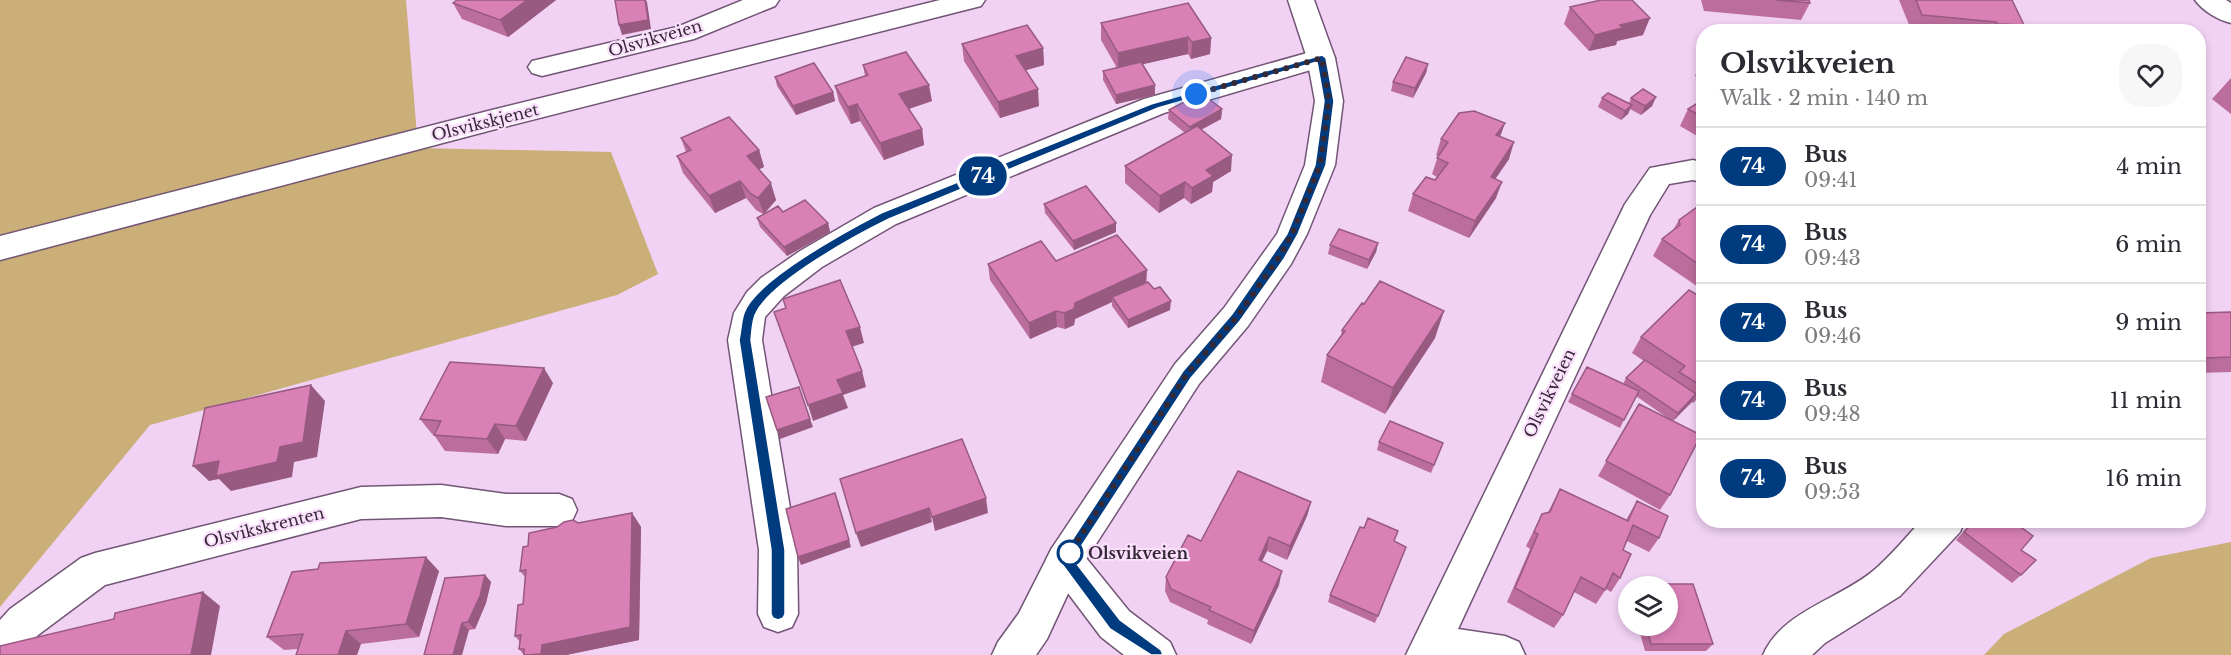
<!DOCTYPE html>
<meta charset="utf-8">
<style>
body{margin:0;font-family:"Libre Baskerville",serif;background:#f7f7f7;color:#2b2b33;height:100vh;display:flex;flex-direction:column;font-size:22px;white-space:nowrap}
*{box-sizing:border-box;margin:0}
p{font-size:20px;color:#7c7c81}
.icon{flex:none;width:33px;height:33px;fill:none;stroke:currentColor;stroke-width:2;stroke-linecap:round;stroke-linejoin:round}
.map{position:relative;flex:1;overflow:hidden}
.panel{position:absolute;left:1696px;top:24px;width:510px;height:504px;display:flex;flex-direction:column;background:#fff;border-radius:24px;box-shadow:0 3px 9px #0003}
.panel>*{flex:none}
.badge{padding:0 12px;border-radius:20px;font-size:21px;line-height:39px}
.controls{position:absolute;left:1618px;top:576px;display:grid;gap:12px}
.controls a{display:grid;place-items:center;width:60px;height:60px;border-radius:50%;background:#fff;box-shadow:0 3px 9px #0003;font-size:30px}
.you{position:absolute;width:30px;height:30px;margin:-15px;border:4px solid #fff;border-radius:50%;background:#1a73e8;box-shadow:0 0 0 9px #1a73e833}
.map>.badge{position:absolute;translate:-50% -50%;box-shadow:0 0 0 3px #fff}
.round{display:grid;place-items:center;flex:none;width:63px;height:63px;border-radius:24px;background:#f7f7f7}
.head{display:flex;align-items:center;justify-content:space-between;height:102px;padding:0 24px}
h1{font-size:28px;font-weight:700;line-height:45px}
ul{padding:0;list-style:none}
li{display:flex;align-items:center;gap:18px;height:78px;padding:0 24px;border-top:2px solid #e1e1e2}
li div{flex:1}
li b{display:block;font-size:22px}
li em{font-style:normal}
li .badge{min-width:66px;font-weight:700;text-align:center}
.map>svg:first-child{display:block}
.green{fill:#cbaf78}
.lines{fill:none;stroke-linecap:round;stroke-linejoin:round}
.minor-casing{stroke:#725675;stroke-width:3}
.major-casing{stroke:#725675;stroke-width:3}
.minor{fill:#fff;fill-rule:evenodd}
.major{fill:#fff;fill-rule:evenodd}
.wall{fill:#bb6e9d}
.shaded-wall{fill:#985a80}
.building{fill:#d980b7;stroke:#985a80;stroke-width:1.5}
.line{fill:#003b80;stroke:#fff;stroke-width:1.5}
.walk{stroke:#352936;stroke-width:6;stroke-dasharray:0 10.8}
.stop-dot{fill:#fff;stroke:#003b80;stroke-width:3}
.labels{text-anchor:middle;stroke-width:4.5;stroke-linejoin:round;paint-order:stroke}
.street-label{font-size:16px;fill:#352936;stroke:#fbe0fd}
.stop-label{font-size:16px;font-weight:bold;fill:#352936;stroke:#fbe0fd;text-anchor:start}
</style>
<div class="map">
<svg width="2231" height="655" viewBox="0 0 2231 655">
<rect width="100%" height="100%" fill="#f1d1f4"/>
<path class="green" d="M0 0H406L418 148 611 152 658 274 617 295 150 425 0 607Z
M2231 542V655H1984L2004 634 2151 558Z"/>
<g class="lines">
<defs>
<path id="minor" d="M743 0H779L775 6 694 39 542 76 532 73 528 67 532 61 677 27Z
M2195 0H2226L2231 3V23C2218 20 2203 11 2195 0Z
M1321 49 1331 52 1335 58 1331 64 1164 113 896 224 822 267 784 296 765 317 762 340 797 550 798 614 792 627 778 632 764 627 758 614 759 550 728 340 734 313 747 292 761 278 800 251 874 208 1144 99Z
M1693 160 1704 163V183L1693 180 1669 184 1650 215 1458 629 1505 636 1519 642 1525 655H1406L1625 204 1650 168Z
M441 485 506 494H559L572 499 577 510 572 521 559 526H506L441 517 361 519 105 585 38 635 20 655H0V620L10 609 81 558 95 553 361 487Z
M1922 520H1965L1960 532 1900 596 1825 643 1812 655H1763C1782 611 1838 600 1873 571 1891 556 1906 537 1922 520Z
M1065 543 1078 548 1129 611 1170 642 1176 655H1124L1101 637 1052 572 1046 560 1052 548Z"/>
<path id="major" d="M940 0H985L981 6 492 130 0 260V236L492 110Z
M1288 0H1314L1335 58 1343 101 1335 165 1307 234 1291 264 1248 326 1199 384 1078 572 1047 639 1036 655H992L998 642 1019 613 1052 548 1175 364 1224 308 1277 234 1305 165 1315 101 1307 58Z"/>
</defs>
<use href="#minor" class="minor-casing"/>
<use href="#major" class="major-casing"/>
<use href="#minor" class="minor"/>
<use href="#major" class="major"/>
</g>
<path class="wall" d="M556 0 508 37 462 19 453 3Z
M1701 0H1809L1810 3 1801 20 1704 11Z
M1899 0H2012L2024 25 2019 32H1912Z
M1570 7 1643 35 1617 41 1616 45 1589 51 1564 24Z
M1101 23 1211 38 1210 54 1191 59 1188 54 1142 64 1155 85V95L1116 104 1103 80V71L1117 68 1101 40Z
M962 44 1043 48 1044 65 1025 70 1039 106 1000 118 964 61Z
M1428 64 1426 73 1413 98 1391 91 1393 82Z
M1704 64V82L1695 76 1699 67Z
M863 65 932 101 909 109 922 129 924 145 884 160 860 121 851 124 839 102 835 86 865 76Z
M775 77 833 92 835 101 796 115 777 86Z
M2231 78V114L2212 99Z
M1656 97 1652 106 1641 115 1630 109 1628 114 1621 120 1598 107 1602 98 1629 103 1631 98Z
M1704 99V140L1680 126 1688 109Z
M1222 109 1221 119 1201 130 1231 171 1213 182 1212 192 1191 204 1184 198 1159 213 1125 183V166L1185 133 1168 119 1169 110Z
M1500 137 1509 159 1495 179 1496 198 1469 238 1408 211 1413 194 1435 180 1437 177 1432 174 1438 156 1436 155 1441 139Z
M681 138 759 150 764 167 759 169 776 200 764 214 783 212 828 223 830 232 787 256 760 227 757 218 763 214 756 210 746 198 715 213 683 173 677 156 686 152Z
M1704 202V287L1701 289 1653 256 1662 239 1673 230 1679 220Z
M1044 204 1116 232 1074 250 1045 213Z
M1378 243 1376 252 1367 269 1328 254 1330 245Z
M1056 261 1147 282 1154 289 1170 310 1128 328 1112 306V302L1075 319 1074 325 1065 329 1057 327 1030 339 990 280 988 264Z
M1689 290 1704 391 1693 403 1691 402 1673 421 1670 495 1660 510 1598 476 1639 404 1669 419 1636 396 1620 428 1568 402 1572 394 1623 384 1626 378 1644 361 1632 353 1641 337Z
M2231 312V372L2199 373V313Z
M1342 330 1435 338 1385 414 1321 382 1327 355 1341 335Z
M553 383 526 441 505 439 498 454 445 451 434 435 432 434 420 419Z
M1379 442 1440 451 1431 473 1377 450Z
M1560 489 1626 520 1637 501 1659 538 1649 552 1627 541 1623 550 1620 578 1611 592 1606 589 1596 604 1574 592 1563 615 1554 628 1507 602 1530 549 1526 546 1542 514 1548 512Z
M1311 502 1307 516 1287 560 1267 551 1262 561 1279 585 1251 644 1207 624 1208 620 1170 602 1165 591 1166 577 1201 541Z
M632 513 641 527 639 640 566 655H524L519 649 520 642 515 636 523 604 525 577 520 571 528 546 578 523Z
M1974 520H2011L2021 550V575L2012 583 1956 540Z
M1394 541 1406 547 1375 623 1328 602 1330 595Z
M439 571 419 637 361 644 284 650 267 637Z
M485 575 491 582 486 603 475 629 469 630 424 655Z
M1634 584H1693L1713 644 1706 651H1645L1638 626H1668V586H1632Z"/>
<path class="shaded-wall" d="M527 0H556L508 37 500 20Z
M645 0H646L647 2 651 29 622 35 619 25Z
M1650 18 1643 35 1617 41 1616 45 1589 51 1595 35 1620 25Z
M1188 37V54L1118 70V53Z
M1211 38 1210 54 1191 59 1192 42Z
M1043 48 1044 65 1017 73 1016 56Z
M1428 64 1426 73 1413 98 1415 88Z
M929 85 932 101 902 111 899 94Z
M1155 85V95L1116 104V95Z
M1038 89 1039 106 1000 118 998 102Z
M833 92 835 101 796 115 793 106Z
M1656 97 1652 106 1641 115 1645 106Z
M857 104 860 121 851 124 848 107Z
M1632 105 1628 114 1621 120 1625 111Z
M1222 109 1221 119 1189 136 1190 127Z
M1505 123 1499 140 1496 135Z
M922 129 924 145 884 160 880 143Z
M1514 142 1509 159 1485 194 1491 177Z
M759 150 764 167 753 172 747 156Z
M1232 155 1231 171 1213 182 1212 192 1191 204 1192 188 1206 170Z
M740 181 746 198 715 213 709 196Z
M1185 182 1184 198 1159 213 1160 196Z
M1502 182 1496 198 1469 238 1475 221Z
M771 183 776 200 764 214 758 198Z
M828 223 830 232 787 256 784 247Z
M1116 223V232L1074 250 1073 241Z
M1378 243 1376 252 1367 269 1369 260Z
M1147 270 1146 287 1112 297V302L1075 319 1074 325 1065 329 1064 313 1075 303Z
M1171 301 1170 310 1128 328V320Z
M1056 311 1057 327 1030 339 1029 323Z
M1444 311 1435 338 1385 414 1393 388Z
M860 327 864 343 851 347 846 331Z
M544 368 553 383 526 441 516 426Z
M862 371 866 387 843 395 848 408 813 421 808 405 837 380Z
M311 385 325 401 317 457 294 462 292 477 231 491 219 479 209 481 193 466 280 447Z
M1704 386V391L1693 403 1703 387Z
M1696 394 1691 403 1673 421 1678 413Z
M810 419 813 427 780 439 777 430Z
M495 424 505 439 498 454 487 439Z
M986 498 988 513 935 531 932 517Z
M838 501 851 547 801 565 798 557Z
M1311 502 1307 516 1287 560 1290 546Z
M929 508 932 522 861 547 856 533Z
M632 513 641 527 639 640 566 655H536L542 645Z
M1269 537 1267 551 1256 574 1259 560Z
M426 557 439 571 419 637 406 624Z
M1282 571 1279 585 1251 644 1254 631Z
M485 575 491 582 486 603 475 629 468 622Z
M203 592 220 606 211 655H191Z
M462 623 469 630 462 655H453Z
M346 631 361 644 357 655H338Z"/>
<path class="building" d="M457 0H527L500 20 453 3Z
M615 0H645L648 20 619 25Z
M1601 0H1632L1650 18 1620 25 1622 28 1595 35 1570 7Z
M1776 0H1809L1810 3Z
M1916 0H2012L2024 25 1998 24 1996 22 1922 15Z
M1188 3 1211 38 1192 42 1188 37 1118 53 1101 23Z
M1027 25 1043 48 1016 56 1038 89 998 102 962 44Z
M906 52 929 85 899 94 922 129 880 143 857 104 848 107 835 86 868 75 863 65Z
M1406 57 1428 64 1415 88 1393 82Z
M1141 62 1155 85 1116 95 1103 71Z
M814 63 833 92 793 106 775 77Z
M1704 64V70L1699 67Z
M1643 89 1656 97 1645 106 1631 98Z
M1201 93 1222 109 1190 127 1169 110Z
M1608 93 1632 105 1625 111 1602 98Z
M1704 99V118L1688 109Z
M1474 111 1505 123 1496 135 1514 142 1491 177 1502 182 1475 221 1413 194 1426 177 1435 180 1448 163 1437 158 1448 142 1441 139 1459 113Z
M729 117 759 150 747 156 771 183 758 198 751 194 740 181 709 196 677 156 691 150 681 138Z
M1197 126 1232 155 1206 170 1213 176 1192 188 1185 182 1160 196 1125 166Z
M1086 186 1116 223 1073 241 1044 204Z
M805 200 828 223 784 247 757 218 778 206 783 212Z
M1704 202V268L1662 239 1680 225 1679 220Z
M1339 229 1378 243 1369 260 1330 245Z
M1117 235 1147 270 1075 303 1074 309 1064 313 1056 311 1029 323 988 264 1041 241 1056 261Z
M840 280 860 327 846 331 862 371 837 380 843 393 808 405 774 312 786 308 783 299Z
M1380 281 1444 311 1393 388 1327 355 1345 331 1342 330 1362 303 1364 304Z
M1148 282 1154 289 1160 287 1171 301 1128 320 1112 297Z
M1689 290 1704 299V386L1703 387 1679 372 1685 366 1641 337Z
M2231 312V357L2206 358 2199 349V313Z
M1645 360 1696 394 1678 413 1626 378Z
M450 362 544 368 516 426 495 424 487 439 434 435 441 421 420 419Z
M1587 367 1639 391 1624 420 1572 394Z
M311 385 303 442 280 447 277 462 216 476 219 461 193 466 205 408Z
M799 387 810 419 777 430 766 397Z
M1639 404 1701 435 1670 495 1606 461Z
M1390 421 1443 443 1434 465 1379 442Z
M962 439 986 498 932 517 929 508 856 533 840 479Z
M1238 471 1311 502 1290 546 1269 537 1259 560 1282 571 1254 631 1209 610 1211 607 1171 589 1166 577 1188 535 1201 541Z
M1560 489 1628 521 1637 501 1668 516 1659 538 1633 525 1623 550 1631 554 1620 578 1613 573 1605 590 1581 577 1563 615 1515 588 1538 534 1534 532 1542 514 1550 512Z
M835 493 849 540 798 557 786 509Z
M632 513 630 627 542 645 541 654 524 655V649H519L521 635 515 636 518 605 523 604 526 570 520 571 523 547 528 546 529 533 557 527 564 522 573 520 578 523Z
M1368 518 1398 531 1394 541 1406 547 1378 616 1330 595 1360 527 1364 528Z
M1975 520H2011L2033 536 2021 550 2036 560 2021 575 1964 532Z
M426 557 406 624 346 631 338 655H296L303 634 267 637 292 572 318 569 320 563Z
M485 575 480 596 468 622 462 623 453 655H424L445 578Z
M1634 584H1693L1713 644H1651L1646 626H1668V586H1634Z
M203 592 191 655H0V646L114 619 115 613Z"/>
<path class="line" d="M1322 55 1326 58 1334 101 1326 165 1298 234 1284 259 1240 321 1191 378 1073 559 1120 620 1161 650 1163 655H1151L1110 629 1059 560 1183 371 1232 314 1287 234 1315 165 1324 101 1317 62 1158 108 889 219C856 235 772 281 756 313 752 320 752 332 751 340L785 550V614L783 618 778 620 773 618 771 614V550L739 340C741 332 741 321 744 313 755 280 850 229 881 213L1151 104Z"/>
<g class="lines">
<path class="walk" d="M1070 553 1065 560 1187 374 1236 318 1280 256 1292 234 1320 165 1329 101 1322 58 1196 94"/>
</g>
<circle class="stop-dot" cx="1070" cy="553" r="12"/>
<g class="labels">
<g class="street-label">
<text transform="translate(655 38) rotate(-16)" y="6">Olsvikveien</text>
<text transform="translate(485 122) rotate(-14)" y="6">Olsvikskjenet</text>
<text transform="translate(1549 393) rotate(-64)" y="6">Olsvikveien</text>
<text transform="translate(264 527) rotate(-14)" y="6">Olsvikskrenten</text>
</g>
<g class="stop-label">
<text x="1088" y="559">Olsvikveien</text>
</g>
</g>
</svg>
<div class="controls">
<a><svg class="icon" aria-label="layers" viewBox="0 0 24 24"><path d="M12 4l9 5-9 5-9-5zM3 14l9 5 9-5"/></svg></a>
</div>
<div class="you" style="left:1196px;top:94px"></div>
<b class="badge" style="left:983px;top:176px;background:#003b80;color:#fff">74</b>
<section class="panel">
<div class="head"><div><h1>Olsvikveien</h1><p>Walk · 2 min · 140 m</p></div><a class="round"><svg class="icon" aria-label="heart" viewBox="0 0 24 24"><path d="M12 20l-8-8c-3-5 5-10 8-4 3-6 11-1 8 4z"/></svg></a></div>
<ul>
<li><span class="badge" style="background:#003b80;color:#fff">74</span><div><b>Bus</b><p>09:41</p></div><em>4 min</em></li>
<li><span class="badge" style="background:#003b80;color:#fff">74</span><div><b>Bus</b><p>09:43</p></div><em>6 min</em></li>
<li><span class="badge" style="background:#003b80;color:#fff">74</span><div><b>Bus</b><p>09:46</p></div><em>9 min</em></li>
<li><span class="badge" style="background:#003b80;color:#fff">74</span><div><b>Bus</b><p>09:48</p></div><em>11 min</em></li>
<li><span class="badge" style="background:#003b80;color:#fff">74</span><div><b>Bus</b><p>09:53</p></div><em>16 min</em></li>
</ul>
</section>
</div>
